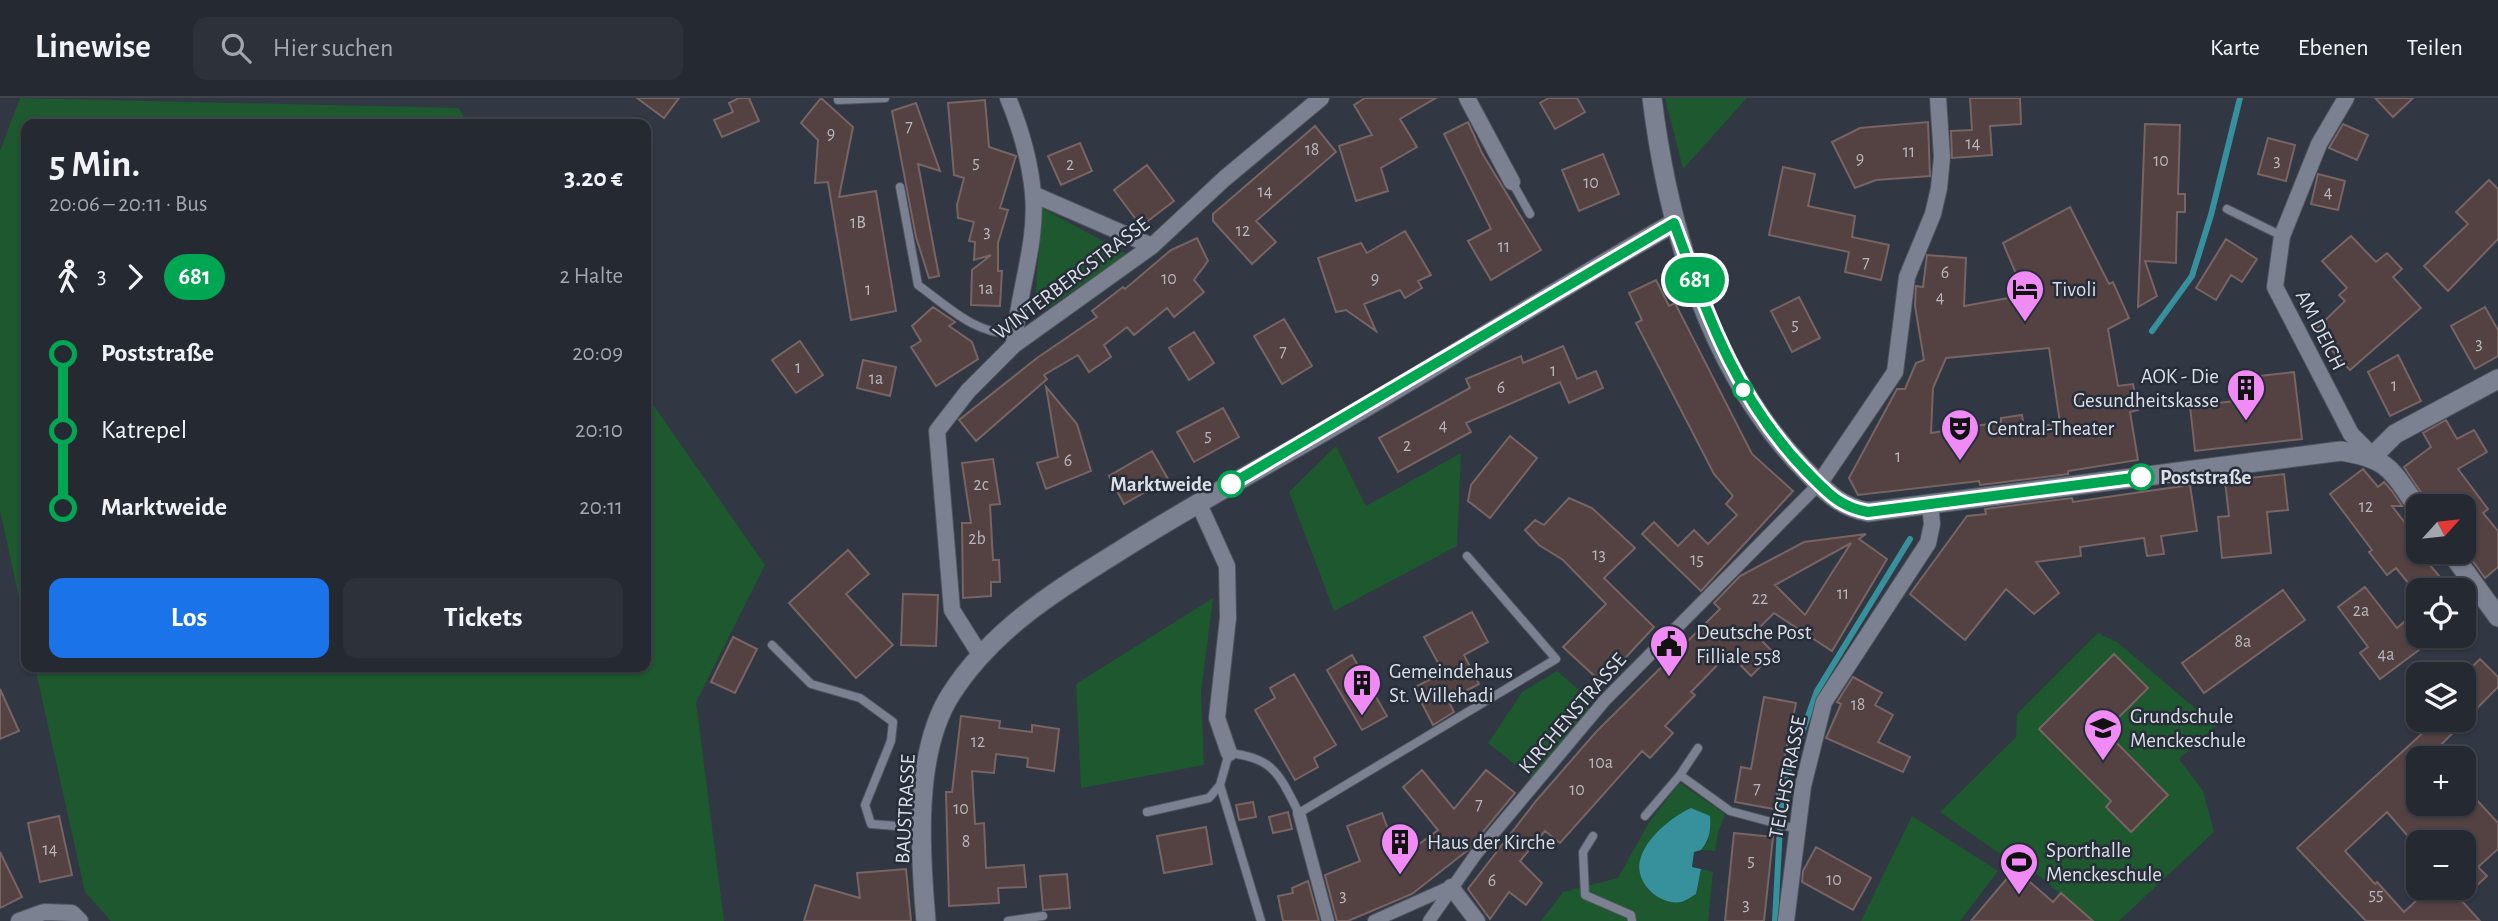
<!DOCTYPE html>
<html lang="de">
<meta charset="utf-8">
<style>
body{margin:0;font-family:"Alegreya Sans",sans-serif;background:#2d313a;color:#f1f3f6;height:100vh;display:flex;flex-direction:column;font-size:26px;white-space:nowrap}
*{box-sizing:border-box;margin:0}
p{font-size:23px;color:#a3a6ac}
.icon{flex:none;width:38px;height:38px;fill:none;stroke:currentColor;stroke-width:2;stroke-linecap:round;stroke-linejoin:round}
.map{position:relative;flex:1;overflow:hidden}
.sheet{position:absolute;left:21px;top:21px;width:630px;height:553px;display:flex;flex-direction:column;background:#252932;border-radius:14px;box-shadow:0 2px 5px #0004,0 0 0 2px #42454d}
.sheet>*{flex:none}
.badge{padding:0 14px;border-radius:23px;font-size:24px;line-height:46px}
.needle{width:46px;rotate:63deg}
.fabs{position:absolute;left:2406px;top:396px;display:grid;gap:14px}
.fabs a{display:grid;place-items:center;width:70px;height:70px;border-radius:14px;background:#252932;box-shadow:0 2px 5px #0004,0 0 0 2px #42454d;font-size:35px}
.map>.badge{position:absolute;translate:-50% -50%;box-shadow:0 0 0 4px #fff}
.legs{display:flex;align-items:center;gap:10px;height:77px;padding:0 28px;font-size:23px}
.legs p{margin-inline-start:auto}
.headline{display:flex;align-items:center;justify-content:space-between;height:119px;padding:0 28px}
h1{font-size:38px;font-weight:600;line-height:52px}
.primary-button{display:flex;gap:14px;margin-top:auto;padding:14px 28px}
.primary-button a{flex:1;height:80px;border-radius:14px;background:#1a73e8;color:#fff;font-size:28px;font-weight:600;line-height:80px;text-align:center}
.primary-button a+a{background:#2d313a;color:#f1f3f6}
ul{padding:0 28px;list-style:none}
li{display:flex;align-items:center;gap:24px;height:77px;font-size:26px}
li i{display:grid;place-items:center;width:10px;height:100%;margin:0 9px;background:currentColor}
li i::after{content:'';width:18px;height:18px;margin:-9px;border:5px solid;border-radius:50%;background:#252932}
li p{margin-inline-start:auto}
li:first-child i{background:linear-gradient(#0000 50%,currentColor 0)}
li:last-child i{background:linear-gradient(currentColor 50%,#0000 0)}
header{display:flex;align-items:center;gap:42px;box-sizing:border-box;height:98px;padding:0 35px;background:#252932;border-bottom:2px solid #42454d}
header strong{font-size:33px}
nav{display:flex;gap:38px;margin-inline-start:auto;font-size:24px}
.search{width:490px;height:63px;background:#2d313a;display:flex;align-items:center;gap:18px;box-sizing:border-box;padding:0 24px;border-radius:14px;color:#a3a6ac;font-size:26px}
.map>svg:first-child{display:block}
.green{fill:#1e582e;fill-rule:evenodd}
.water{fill:#36919c}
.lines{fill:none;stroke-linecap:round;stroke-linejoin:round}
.stream{stroke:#36919c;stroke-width:6}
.building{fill:#534241;stroke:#776463;stroke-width:2;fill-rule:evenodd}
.service-casing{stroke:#4f545f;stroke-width:10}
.pedestrian-casing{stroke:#4f545f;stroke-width:14}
.minor-casing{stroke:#4f545f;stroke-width:18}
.tertiary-casing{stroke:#4f545f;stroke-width:21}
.service{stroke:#7b8190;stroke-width:8}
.pedestrian{stroke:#7b8190;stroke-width:12}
.minor{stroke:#7b8190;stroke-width:16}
.tertiary{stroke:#7b8190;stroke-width:19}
.line-1-casing{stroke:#fff;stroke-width:16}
.line-1{stroke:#00a651;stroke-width:10}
.stop-1-dot{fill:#fff;stroke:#00a651;stroke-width:3.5}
.labels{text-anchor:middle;stroke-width:5;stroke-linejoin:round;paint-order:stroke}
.number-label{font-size:18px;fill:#b8b7bd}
.street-label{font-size:21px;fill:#dadee6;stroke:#272d39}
.poi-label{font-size:21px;fill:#dadee6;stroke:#272d39;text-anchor:start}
.stop-label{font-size:21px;font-weight:bold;fill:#dadee6;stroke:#272d39;text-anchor:start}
</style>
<header>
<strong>Linewise</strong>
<div class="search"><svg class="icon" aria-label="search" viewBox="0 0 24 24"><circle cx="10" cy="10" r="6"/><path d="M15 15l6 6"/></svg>Hier suchen</div>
<nav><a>Karte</a><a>Ebenen</a><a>Teilen</a></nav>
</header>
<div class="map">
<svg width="2498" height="823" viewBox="0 0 2498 823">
<rect width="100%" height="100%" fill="#313743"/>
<path class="green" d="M20 0 459 10 467 26H26V531L0 413V53Z
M1665 0H1747L1683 71Z
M1042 110 1127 156 1047 211 1035 203Z
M654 308 765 467 696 604 724 823H111L85 794 35 569H646V312Z
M1336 348 1366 408 1461 355 1457 448 1334 513 1289 394Z
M1213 500 1201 594 1204 667 1081 690 1076 586Z
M2098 535 2117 544 2216 628 2179 661 2203 693 2214 734 2119 823H2093L2026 767 2002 757 1940 714 2016 639 2017 616ZM2115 556 2148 590 2105 633 2168 697 2131 734 2106 709 2111 703 2040 631Z
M1557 573 1592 603 1587 618 1532 680 1488 645 1522 594Z
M1680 685 1725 716 1718 735 1715 753 1701 752 1708 743 1711 730 1652 796 1681 804 1696 796 1701 771 1713 774 1708 823H1541L1563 794 1618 780 1650 723Z
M1912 718 1998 773 1960 823H1861Z"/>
<path class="water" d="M1691 710 1710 718C1711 732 1710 741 1701 752L1694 754 1692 769 1701 771 1696 796C1692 798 1686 803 1681 804 1658 808 1632 782 1641 759 1648 738 1672 719 1691 710Z"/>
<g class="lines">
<path class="stream" d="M2152 233 2192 178 2211 117 2240 0
M1775 823 1782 691 1817 593 1910 441"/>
</g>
<path class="building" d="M637 0H679L664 20Z
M739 0H749L759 23 722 39 714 22 733 14 729 5Z
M821 0 853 29 839 99 876 93 896 213 851 222 828 84 815 85 818 42 801 25Z
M1365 0H1436L1400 21 1417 49 1381 70 1388 93 1356 103 1339 48 1372 37 1354 7Z
M1549 0H1577L1585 14 1555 31 1540 5Z
M1970 0H2020L2021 26 1990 28 1992 57 1952 60 1951 33 1972 32Z
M2375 0H2413L2393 19Z
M985 2 989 49 1016 58 1000 110 1008 112 998 145V173H1002L1000 208 971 207 972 172 991 157 974 162 975 144 969 143 974 124 958 120 957 107 964 80 954 77 948 5Z
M916 5 940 73 918 66 939 178 929 180 916 139 892 13Z
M1468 24 1482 55 1541 152 1491 182 1468 143 1491 131 1444 36Z
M1928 24 1930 78 1876 82 1855 90 1832 44 1860 30Z
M2145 26 2180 27 2178 96H2185V114H2177L2176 165 2145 163 2157 198 2138 209Z
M2343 26 2368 37 2357 62 2329 50Z
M1315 28 1336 54 1256 123 1276 144 1252 166 1213 123V116Z
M2268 40 2295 47 2286 83 2258 76Z
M1080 45 1092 73 1061 87 1048 58Z
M1603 56 1619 96 1579 113 1562 72Z
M1147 67 1174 103 1141 128 1114 92Z
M1783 69 1815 76 1808 108 1855 118 1852 139 1889 147 1881 182 1845 174 1849 154 1769 137Z
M2318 76 2345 83 2338 112 2311 106Z
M2489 82 2498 91V141L2448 193 2424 168 2468 126 2456 114Z
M2070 109 2109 186 2113 184 2129 220 2108 231 2118 288 2133 286 2138 312 2130 314 2138 362 2068 373V376L1980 387 1979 383 1858 397 1849 380 1897 291H1905L1916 265 1924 262 1915 208 1916 188 1923 189 1927 157 1966 160 1964 208 2025 197 2003 145ZM2049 250 2060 325 2024 331 2022 317 2001 320V324L1931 335 1933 290 1946 260Z
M1405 133 1431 177 1418 183 1422 190 1405 200 1400 192 1364 206 1376 233 1346 212 1336 214 1318 160 1361 145 1367 155Z
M2351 138 2376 164 2387 155 2402 171 2393 179 2421 210 2350 272 2314 233 2345 203 2339 197 2347 190 2322 163Z
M1197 140 1208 163 1194 182 1204 194 1174 219 1167 210 1134 237 1127 229 1104 247 1111 259 1089 274 1078 257 1044 277 1047 281 976 343 959 322 1037 260 1097 219 1092 213 1123 189 1125 191 1171 152Z
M2226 141 2257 161 2242 184 2231 177 2216 202 2196 190Z
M1656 182 1669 208 1675 205 1752 356 1793 393 1701 493 1642 436 1654 424 1678 448 1694 432 1708 446 1737 417 1726 406 1733 398 1714 376 1636 225 1642 222 1629 195Z
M1799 199 1820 240 1792 254 1771 213Z
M933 209 955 224 949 228 972 244 978 261 936 288 911 249 921 243 912 228Z
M2485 209 2498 232V258L2475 271 2451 228Z
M1284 221 1312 268 1282 286 1254 238Z
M1194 234 1214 265 1189 282 1169 250Z
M800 243 823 277 796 295 772 262Z
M1563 248 1577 281 1596 273 1603 290 1569 305 1560 284 1466 325 1471 334 1398 374 1379 340 1470 290 1466 281 1521 258 1523 265Z
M2398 257 2421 303 2390 318 2368 274Z
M863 262 896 269 890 298 857 290Z
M2294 274 2302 341 2195 353 2190 308 2253 301 2251 279Z
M1046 289 1077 326 1091 373 1046 391 1037 365 1058 359Z
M1223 310 1239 339 1194 364 1177 334Z
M2446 322 2457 341 2474 332 2487 354 2458 371 2488 411 2483 415 2498 433V469L2485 480 2464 451V408H2430L2404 369 2431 349 2423 335Z
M1510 338 1537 360 1490 420 1468 403 1471 387Z
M1152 353 1168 381 1124 406 1109 378Z
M993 361 1000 406 990 407 993 462H999L1000 484H991V498L963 500 962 425H971L962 365Z
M2363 371 2378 389 2384 384 2392 393 2402 408H2392L2418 442V453L2451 492H2414L2396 470 2387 477 2369 454 2372 452 2330 396Z
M2284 376 2288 412 2267 414 2271 455 2222 460 2218 419 2229 418 2225 383Z
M2190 387 2197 433 2161 438 2164 456 2147 458 2144 440 2080 449 2081 458 2036 464 2059 495 2034 516 2006 491 1965 542 1910 496 1967 418 1986 416 1985 411 2072 400 2073 404Z
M1569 400 1592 410 1635 450 1604 480 1654 529 1602 585 1563 549 1606 506 1563 462 1539 447 1525 432 1535 422 1544 427Z
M1866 436 1859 441 1887 461 1832 553 1774 515 1754 535 1774 555 1751 578 1729 555 1691 594 1695 597 1665 628 1673 635 1650 660 1642 653 1560 745 1545 733 1520 763 1542 785 1526 807 1509 794 1490 821 1468 791 1536 703 1596 634 1720 511 1714 505 1740 478 1804 444ZM1851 445 1805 517 1775 487Z
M848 452 869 476 846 496 893 547 856 580 789 505Z
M2365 489 2397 530 2418 512V537H2439L2380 581 2360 555 2368 549 2338 509Z
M2283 492 2305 522 2204 595 2182 565Z
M903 496 938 497 936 548 901 547Z
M1472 514 1488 544 1464 557 1479 586 1448 602 1454 614 1433 627 1414 590 1443 574 1424 539Z
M733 539 757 551 735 595 711 584Z
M2114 556 2148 590 2105 633 2168 697 2131 734 2106 709 2111 703 2039 631Z
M1352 557 1387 618 1362 632 1327 572Z
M2480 561 2498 579V589L2428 660H2418V705H2464V688L2498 725V751L2478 769 2487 778 2461 802 2480 823H2366L2297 750 2438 621H2464V577ZM2387 714 2413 744H2464V789H2431L2404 814 2377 784 2375 786 2345 753Z
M1294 576 1336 647 1314 660 1318 669 1295 682 1255 612 1275 600 1270 590Z
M1853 579 1882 595 1875 607 1893 617 1878 644 1910 659 1903 674 1826 640 1841 606 1837 604Z
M0 591 19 633 0 641Z
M1764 599 1796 605 1774 711 1735 704 1741 669 1751 671Z
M961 618 1000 623 999 630 1032 634V627L1059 631 1054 673 1027 669 1028 660 996 656 994 675 972 673 975 726 984 725 986 770 1024 767 1026 789 998 790 999 805 949 808 946 694H952Z
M1422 672 1454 711 1486 672 1515 695 1468 752 1412 796 1348 823H1337L1325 777 1360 763 1347 728 1382 715 1399 761 1438 732 1403 689Z
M1253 704 1256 719 1239 722 1236 707Z
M1288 714 1292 731 1273 735 1269 719Z
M59 718 72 777 40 784 28 725Z
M1206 729 1212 766 1164 775 1157 738Z
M1734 735 1773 739 1764 823H1725Z
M1816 749 1871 780 1853 812 1802 784 1803 773Z
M0 754 22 799 0 810Z
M906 771 911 823H804L815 787 860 800 857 775Z
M2015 771 2053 804 2061 795 2093 823H1971Z
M1067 776 1070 810 1043 812 1040 778Z
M1308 783 1319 823H1283L1278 798 1293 795 1292 790Z"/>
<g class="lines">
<defs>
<path id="service" d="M838 2 885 0
M1512 84 1530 116
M900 89 918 187C947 208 978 239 1015 235
M2227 111 2282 138
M772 547 811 586 860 600 893 624 891 643 865 707 871 726 922 730
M1698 650 1680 677 1730 713 1797 731
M1220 687 1261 823
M1147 714 1209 700 1220 687 1229 655C1275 660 1279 677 1299 715L1556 561 1467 458
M1645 718 1680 677
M1593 738 1583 754 1585 797 1631 817 1632 823
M1008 823 1043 818"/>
<path id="pedestrian" d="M1299 715 1328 823
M1374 823 1450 789
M1429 823 1476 756 1605 602 1819 386"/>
<path id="minor" d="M1008 0C1020 29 1030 64 1033 95 1038 145 1017 197 1014 247
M1467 0 1512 84
M2346 0 2319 46 2282 138 2275 189 2351 336 2373 358
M1033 96 1152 148
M1819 386 1895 274 1907 179 1933 116 1939 90 1942 59 1938 0
M1198 404 1227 468 1228 520 1217 620 1229 655
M981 558 952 512 937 333 968 293 1014 247 1152 148 1224 81 1321 0
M1451 789 1477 823
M19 823 44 814 72 815 80 823
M1786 823 1803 688 1824 604 1928 445 1932 426 1930 406"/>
<path id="tertiary" d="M1652 0C1668 130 1710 274 1803 370 1825 392 1837 408 1868 414L2341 353C2390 361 2391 372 2418 410
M2373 358 2395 336 2498 281
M2450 453 2498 519
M926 823C920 755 913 655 951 596 992 532 1055 493 1118 454 1193 406 1271 365 1347 320 1457 256 1564 187 1674 125"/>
</defs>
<use href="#service" class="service-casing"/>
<use href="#pedestrian" class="pedestrian-casing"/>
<use href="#minor" class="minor-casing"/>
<use href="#tertiary" class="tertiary-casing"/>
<use href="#service" class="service"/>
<use href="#pedestrian" class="pedestrian"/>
<use href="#minor" class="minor"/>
<use href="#tertiary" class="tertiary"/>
</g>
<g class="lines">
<defs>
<path id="line-1" d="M1231 386 1674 125C1708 218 1736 301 1807 374 1827 394 1839 409 1868 414L2141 379"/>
</defs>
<use href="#line-1" class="line-1-casing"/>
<use href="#line-1" class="line-1"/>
</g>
<defs>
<symbol id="hotel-pin" viewBox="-11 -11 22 30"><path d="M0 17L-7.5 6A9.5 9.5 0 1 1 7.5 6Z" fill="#f08bf6" stroke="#272d39"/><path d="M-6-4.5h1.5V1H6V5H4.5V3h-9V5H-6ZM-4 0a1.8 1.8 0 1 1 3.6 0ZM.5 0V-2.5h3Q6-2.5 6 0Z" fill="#111"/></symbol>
<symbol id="building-pin" viewBox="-11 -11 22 30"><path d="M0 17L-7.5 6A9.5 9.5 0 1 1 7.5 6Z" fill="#f08bf6" stroke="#272d39"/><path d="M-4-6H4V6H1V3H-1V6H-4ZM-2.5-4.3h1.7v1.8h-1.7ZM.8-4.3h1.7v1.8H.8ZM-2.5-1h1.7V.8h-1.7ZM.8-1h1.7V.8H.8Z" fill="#111"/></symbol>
<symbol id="theatre-pin" viewBox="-11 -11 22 30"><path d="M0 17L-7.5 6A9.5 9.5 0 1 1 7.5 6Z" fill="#f08bf6" stroke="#272d39"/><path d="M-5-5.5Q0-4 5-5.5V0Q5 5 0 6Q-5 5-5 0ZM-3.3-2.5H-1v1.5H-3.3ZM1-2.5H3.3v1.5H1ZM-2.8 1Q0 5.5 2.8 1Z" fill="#111"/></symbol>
<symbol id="civic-pin" viewBox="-11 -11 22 30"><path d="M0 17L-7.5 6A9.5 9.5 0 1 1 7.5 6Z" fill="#f08bf6" stroke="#272d39"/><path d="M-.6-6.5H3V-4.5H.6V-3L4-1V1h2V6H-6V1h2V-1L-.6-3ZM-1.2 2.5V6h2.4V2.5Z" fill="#111"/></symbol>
<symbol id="school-pin" viewBox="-11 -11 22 30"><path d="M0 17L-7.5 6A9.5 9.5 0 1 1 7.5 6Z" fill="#f08bf6" stroke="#272d39"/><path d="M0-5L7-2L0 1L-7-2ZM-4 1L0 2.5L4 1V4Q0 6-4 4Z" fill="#111"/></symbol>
<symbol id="stadium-pin" viewBox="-11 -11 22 30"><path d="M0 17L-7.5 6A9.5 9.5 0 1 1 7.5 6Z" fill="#f08bf6" stroke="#272d39"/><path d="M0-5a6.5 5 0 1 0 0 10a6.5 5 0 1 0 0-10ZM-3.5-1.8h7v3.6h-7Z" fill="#111"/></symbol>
</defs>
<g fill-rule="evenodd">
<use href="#hotel-pin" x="2003" y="169" width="44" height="60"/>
<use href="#building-pin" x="2224" y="268" width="44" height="60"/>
<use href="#theatre-pin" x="1938" y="308" width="44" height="60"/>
<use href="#civic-pin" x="1647" y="524" width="44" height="60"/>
<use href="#building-pin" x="1340" y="563" width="44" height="60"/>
<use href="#school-pin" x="2081" y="608" width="44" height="60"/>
<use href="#building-pin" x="1378" y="722" width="44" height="60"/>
<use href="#stadium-pin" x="1997" y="742" width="44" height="60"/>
</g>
<g class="stop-1-dot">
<circle cx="1743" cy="292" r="9"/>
<circle cx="2141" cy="379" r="12"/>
<circle cx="1231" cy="386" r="12"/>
</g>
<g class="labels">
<g class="number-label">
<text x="909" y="34">7</text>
<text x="831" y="41">9</text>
<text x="1973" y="51">14</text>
<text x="1312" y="57">18</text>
<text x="1909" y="59">11</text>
<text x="1860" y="66">9</text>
<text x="2161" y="68">10</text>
<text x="2277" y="68">3</text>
<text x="976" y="70">5</text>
<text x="1070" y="72">2</text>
<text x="1591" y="90">10</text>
<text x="1265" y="99">14</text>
<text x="2328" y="100">4</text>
<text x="858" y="130">1B</text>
<text x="1243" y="138">12</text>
<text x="987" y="139">3</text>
<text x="1504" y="154">11</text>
<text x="1866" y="170">7</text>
<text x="1945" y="180">6</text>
<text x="1169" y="186">10</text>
<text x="1375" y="186">9</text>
<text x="986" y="196">1a</text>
<text x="868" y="197">1</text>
<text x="1940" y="205">4</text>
<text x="1795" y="232">5</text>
<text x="2479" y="251">3</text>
<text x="1283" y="259">7</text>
<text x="798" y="275">1</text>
<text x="1553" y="278">1</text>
<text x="876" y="286">1a</text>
<text x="2394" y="293">1</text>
<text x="1501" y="295">6</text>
<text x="1443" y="333">4</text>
<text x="1208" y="343">5</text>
<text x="1407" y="353">2</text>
<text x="1898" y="364">1</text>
<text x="1068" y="368">6</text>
<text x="981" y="392">2c</text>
<text x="2366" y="414">12</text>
<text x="977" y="446">2b</text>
<text x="1599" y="462">13</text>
<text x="1697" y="467">15</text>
<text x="1843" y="501">11</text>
<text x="1760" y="506">22</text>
<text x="2361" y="518">2a</text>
<text x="2243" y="549">8a</text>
<text x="2386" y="562">4a</text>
<text x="1858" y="612">18</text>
<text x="978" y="649">12</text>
<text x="1601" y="670">10a</text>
<text x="1757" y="696">7</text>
<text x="1577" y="697">10</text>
<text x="1479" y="712">7</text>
<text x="961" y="716">10</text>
<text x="966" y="749">8</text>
<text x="50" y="757">14</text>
<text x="1751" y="768">5</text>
<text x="1834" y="787">10</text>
<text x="1492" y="788">6</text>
<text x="2376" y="802">55</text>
<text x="1343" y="803">3</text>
<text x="1746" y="812">3</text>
</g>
<g class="street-label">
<text transform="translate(1071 180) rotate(-37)" y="7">WINTERBERGSTRASSE</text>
<text transform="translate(2321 232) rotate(63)" y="7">AM DEICH</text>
<text transform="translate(1572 615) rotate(-49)" y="7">KIRCHENSTRASSE</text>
<text transform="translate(1787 679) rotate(-79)" y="7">TEICHSTRASSE</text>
<text transform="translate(905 711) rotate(-87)" y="7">BAUSTRASSE</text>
</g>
<g class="poi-label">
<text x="2052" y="198">Tivoli</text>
<text x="2219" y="285" text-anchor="end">AOK - Die<tspan x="2219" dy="24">Gesundheitskasse</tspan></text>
<text x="1987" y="337">Central-Theater</text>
<text x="1696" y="541">Deutsche Post<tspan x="1696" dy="24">Filliale 558</tspan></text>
<text x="1389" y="580">Gemeindehaus<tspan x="1389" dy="24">St. Willehadi</tspan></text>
<text x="2130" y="625">Grundschule<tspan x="2130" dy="24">Menckeschule</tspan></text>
<text x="1427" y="751">Haus der Kirche</text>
<text x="2046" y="759">Sporthalle<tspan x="2046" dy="24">Menckeschule</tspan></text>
</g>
<g class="stop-label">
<text x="2160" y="386">Poststraße</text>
<text x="1212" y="393" text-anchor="end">Marktweide</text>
</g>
</g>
</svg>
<div class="fabs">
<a><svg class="needle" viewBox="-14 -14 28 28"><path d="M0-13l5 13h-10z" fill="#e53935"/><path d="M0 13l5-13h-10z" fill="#a3a6ac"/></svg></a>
<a><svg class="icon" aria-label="locate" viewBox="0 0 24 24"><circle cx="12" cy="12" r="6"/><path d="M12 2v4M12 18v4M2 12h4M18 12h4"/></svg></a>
<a><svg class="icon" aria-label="layers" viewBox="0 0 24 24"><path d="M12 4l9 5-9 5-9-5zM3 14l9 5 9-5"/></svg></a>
<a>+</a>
<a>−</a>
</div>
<b class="badge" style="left:1695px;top:182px;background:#00a651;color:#fff">681</b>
<section class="sheet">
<div class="headline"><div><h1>5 Min.</h1><p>20:06 – 20:11 · Bus</p></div><b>3.20 €</b></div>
<div class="legs"><svg class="icon" aria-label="walk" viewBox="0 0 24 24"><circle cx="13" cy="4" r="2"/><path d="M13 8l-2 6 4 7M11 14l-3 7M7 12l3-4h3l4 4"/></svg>3<svg class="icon" aria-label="forward" viewBox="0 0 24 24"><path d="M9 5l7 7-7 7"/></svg><b class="badge" style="background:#00a651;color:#fff">681</b><p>2 Halte</p></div>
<ul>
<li><i style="color:#00a651"></i><b>Poststraße</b><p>20:09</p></li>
<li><i style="color:#00a651"></i><span>Katrepel</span><p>20:10</p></li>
<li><i style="color:#00a651"></i><b>Marktweide</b><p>20:11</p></li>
</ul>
<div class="primary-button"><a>Los</a><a>Tickets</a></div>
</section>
</div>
